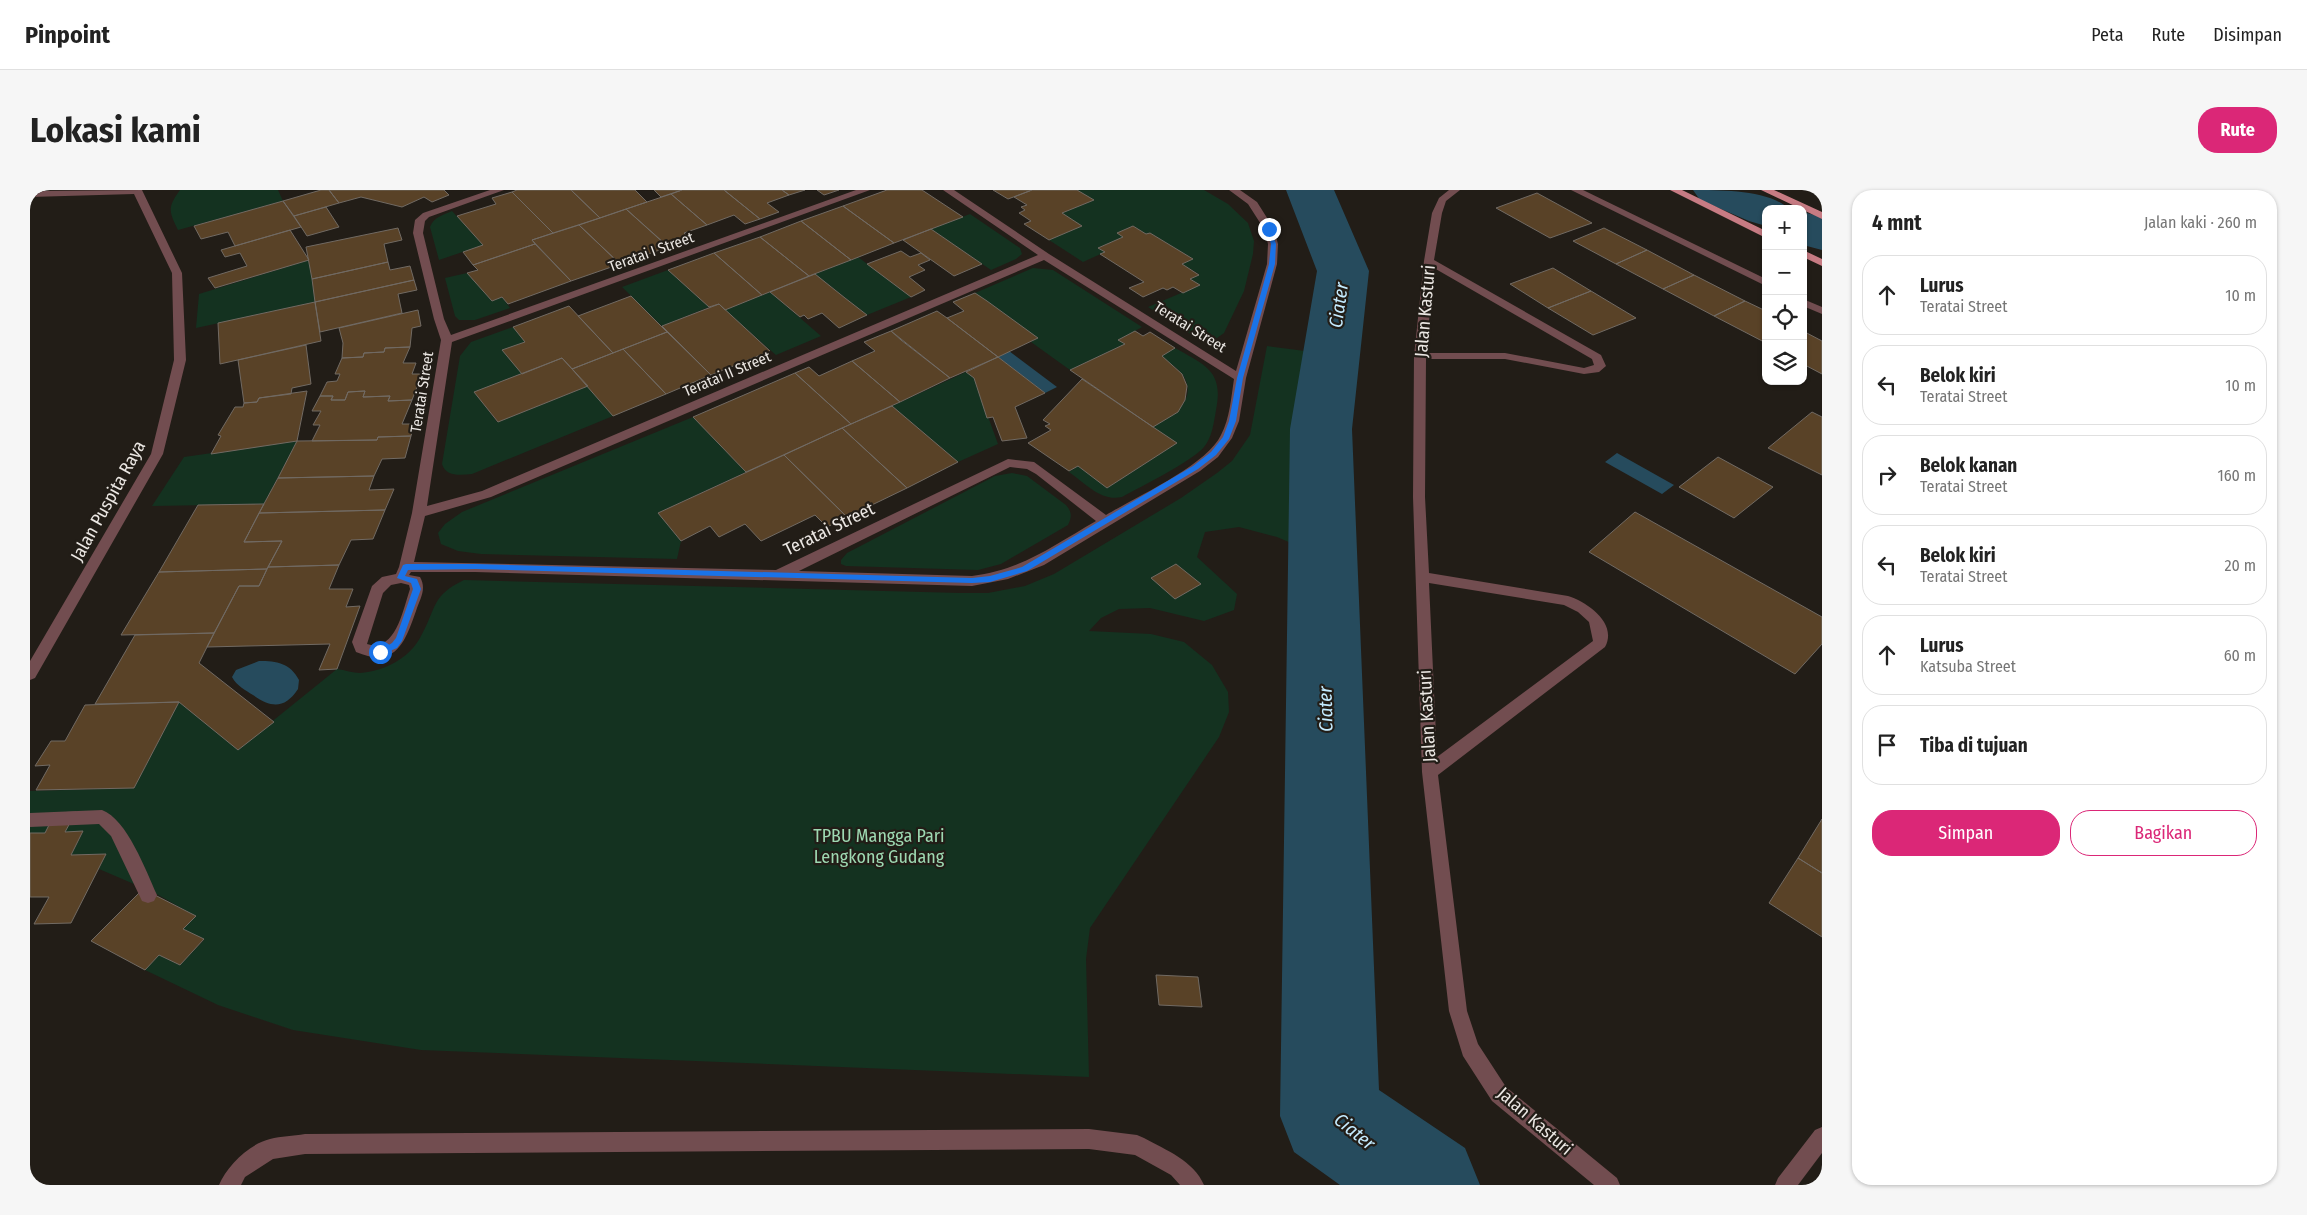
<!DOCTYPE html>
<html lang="id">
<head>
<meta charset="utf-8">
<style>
	body { margin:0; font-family:"Fira Sans Condensed",sans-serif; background:#f6f6f6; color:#222 }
	.controls { position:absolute; right:15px; top:15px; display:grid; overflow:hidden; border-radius:10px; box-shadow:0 1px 4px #0004 }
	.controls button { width:45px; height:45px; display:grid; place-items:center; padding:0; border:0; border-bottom:1px solid #e0e0e0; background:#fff; color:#222; font:25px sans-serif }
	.stop { position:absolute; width:15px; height:15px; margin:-11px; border:4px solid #1a73e8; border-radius:50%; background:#fff }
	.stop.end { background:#1a73e8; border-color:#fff; box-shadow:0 1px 5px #0008 }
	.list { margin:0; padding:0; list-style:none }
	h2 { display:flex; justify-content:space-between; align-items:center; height:65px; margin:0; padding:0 20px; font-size:21px }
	h2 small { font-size:16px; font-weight:400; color:#767676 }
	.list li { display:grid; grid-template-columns:32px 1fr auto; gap:15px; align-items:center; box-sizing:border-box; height:80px; margin:0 10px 10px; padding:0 10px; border:1px solid #e0e0e0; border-radius:20px }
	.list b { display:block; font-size:19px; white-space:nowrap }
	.list p { margin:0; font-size:16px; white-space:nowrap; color:#767676 }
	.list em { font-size:16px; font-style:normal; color:#767676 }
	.actions { display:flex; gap:10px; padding:15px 20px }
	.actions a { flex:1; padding:11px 0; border:1px solid #db2777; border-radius:20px; text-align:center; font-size:18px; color:#db2777 }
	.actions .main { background:#db2777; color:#fff }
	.icon { flex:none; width:28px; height:28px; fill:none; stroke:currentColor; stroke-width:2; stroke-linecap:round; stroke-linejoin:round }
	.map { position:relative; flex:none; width:1792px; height:995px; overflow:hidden; border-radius:20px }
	header { display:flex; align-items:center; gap:30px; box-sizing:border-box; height:70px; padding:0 25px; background:#fff; border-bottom:1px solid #e0e0e0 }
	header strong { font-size:24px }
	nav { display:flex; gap:28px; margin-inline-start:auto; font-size:18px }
	.intro { display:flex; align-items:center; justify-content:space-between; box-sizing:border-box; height:120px; padding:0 30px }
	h1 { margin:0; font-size:35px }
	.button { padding:12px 22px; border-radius:20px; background:#db2777; color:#fff; font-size:18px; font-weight:700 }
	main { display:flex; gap:30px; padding:0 30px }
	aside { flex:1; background:#fff; border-radius:20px; box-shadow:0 1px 4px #0004 }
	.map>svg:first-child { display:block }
	.green { fill:#143220 }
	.water { fill:#264b5d }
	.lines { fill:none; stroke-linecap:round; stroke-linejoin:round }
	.river { fill:#264b5d; fill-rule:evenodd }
	.building { fill:#594227; stroke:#716a63 }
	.minor { fill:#724d50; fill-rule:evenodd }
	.major { fill:#c77b83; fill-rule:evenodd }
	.route { fill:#1a73e8 }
	.labels { text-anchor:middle; stroke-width:4.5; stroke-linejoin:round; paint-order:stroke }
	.far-street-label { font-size:15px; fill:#ebe7e3; stroke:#221d17 }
	.street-label { font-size:18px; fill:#ebe7e3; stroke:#221d17 }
	.park-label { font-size:18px; fill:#9ed9b2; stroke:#221d17 }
	.water-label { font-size:19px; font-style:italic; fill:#c4ebff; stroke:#221d17 }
</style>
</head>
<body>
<header>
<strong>Pinpoint</strong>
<nav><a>Peta</a><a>Rute</a><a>Disimpan</a></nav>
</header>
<div class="intro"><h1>Lokasi kami</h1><a class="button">Rute</a></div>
<main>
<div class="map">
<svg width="1792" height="995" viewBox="0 0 1792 995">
	<rect width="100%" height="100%" fill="#221d17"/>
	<!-- green -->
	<path class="green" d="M150,0H248L253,11L148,40C139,21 137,18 150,0Z
		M1047,0H1174L1198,14L1218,33L1224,51L1223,64L1214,101L1194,143L1187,148L1165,147L1118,117L1170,95L1160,89L1169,84L1152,74L1163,69L1120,43L1116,44L1103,36L1087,43L1093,47L1068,58L1075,62L1053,72L1019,50L1052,36L1032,23L1064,10Z
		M422,21L453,55L409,70L400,37C404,27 413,25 422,21Z
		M940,24L990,58L992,64L986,69L961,80L901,39Z
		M828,67L881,107L837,125L785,84Z
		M279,70L285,112L166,138L169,104Z
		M1003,78L1023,80L1112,137L1089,150L1095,154L1040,180L1001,152L1007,148L945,103Z
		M638,80L679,117L632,136L592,97Z
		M437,83L462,111L472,107L480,118L445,130H429L425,126L415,88Z
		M740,102L791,146L746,165L695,120Z
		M483,137L495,152L473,160L492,184L445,203L467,232L558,196L583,226L442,284C430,285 416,287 412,274L430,166L441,152Z
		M1237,156L1275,161L1268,356L1247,347L1209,337L1175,342L1167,367L1207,404L1204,420L1174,431L1120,418L1089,419L1071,428L1059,441L1121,444L1154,452L1182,475L1198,502L1199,522L1189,547L1060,738L1056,769L1059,887L391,860L263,840L188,815L115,780L129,765L150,775L174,750L153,739L165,726L125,703L69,679L76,664L41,665L53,642H35L45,623H26L15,643H0V601L104,598L149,512L208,559L307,479C315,480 323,483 330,483C355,481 380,468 391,446C407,417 401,406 434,390L930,403H958L995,396L1024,384L1151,308L1187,283L1202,271L1220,245Z
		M1145,158C1175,175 1194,181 1186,220C1184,232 1182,248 1174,257C1161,272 1112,296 1092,307C1071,312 1055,293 1039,282L1048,276L1077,298L1147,253L1123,237C1141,226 1169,211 1153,185C1148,178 1138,172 1132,166Z
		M936,182L944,188L968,254L928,272L862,216Z
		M663,227L716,282L628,323L651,351L647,369L451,364L428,361L411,354L408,343L415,334L432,322Z
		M267,251L234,314L122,316L154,267Z
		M982,283L997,286L1036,315C1042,322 1042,327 1038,335L971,374L948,380L816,376L811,374V370L817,363L965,286Z"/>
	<!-- water -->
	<path class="water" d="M979,161L1027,197L1015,203L968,167Z
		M1587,263L1644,295L1632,304L1575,272Z
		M229,471C247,471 260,473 269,490L268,499C255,519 241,518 223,505C215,500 207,496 202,487L206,480Z"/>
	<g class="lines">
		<!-- river -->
		<path class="river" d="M1256,0H1304L1339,81L1322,239L1349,900L1435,958L1450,995H1310L1264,962L1250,926L1260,239L1287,81Z
			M1663,0C1692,0 1740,0 1759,19H1736V36L1719,31L1670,10Z
			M1773,22L1792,27V60L1773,55Z"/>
	</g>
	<!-- building -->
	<path class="building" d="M291,0H299L309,13L264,26L253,11Z
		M299,0H414L419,5L402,12L394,7L372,17L331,7L309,13Z
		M487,0H541L570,28L523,43L482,2Z
		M541,0H605L617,12L570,28Z
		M624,0H652L631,7Z
		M652,0H694L730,29L715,34L704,25L677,35L641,4Z
		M694,0H752L759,5L737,13L749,22L730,29Z
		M752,0H775L759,5Z
		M787,0H809L794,5Z
		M857,0H892L933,27L864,53L813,16Z
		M963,0H1002L978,9Z
		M1002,0H1047L1064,10L1032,23L1052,36L1019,50L994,34L1001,31L989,23L995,20L991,17L997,15L984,7Z
		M482,2L523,43L502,50L505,54L443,75L433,62L453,55L427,26L466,14L462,8Z
		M1507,3L1562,33L1520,48L1466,18Z
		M641,4L677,35L654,43L664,52L642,60L596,19Z
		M253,11L271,37L205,56L198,42L171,49L164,36Z
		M813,16L864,53L821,70L771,31Z
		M296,17L309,37L277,46L264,26Z
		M596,19L638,57L590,74L549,35Z
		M771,31L821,70L779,86L730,47Z
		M549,35L590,74L541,91L502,50Z
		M1103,36L1116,44L1120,43L1163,69L1152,74L1169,85L1160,89L1170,95L1153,103L1143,97L1137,100L1133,98L1113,107L1099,98L1114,92L1070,64L1075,62L1068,58L1093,47L1087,43Z
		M368,38L372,50L354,54L358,72L282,89L276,57Z
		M1574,38L1617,60L1586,74L1543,51Z
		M901,39L952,74L924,86L873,50Z
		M260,40L279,70L185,98L178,88L217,76L210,63L195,67L191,60Z
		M730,47L779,86L732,105L684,63Z
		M505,54L541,91L478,114L472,107L462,111L437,83L448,80L443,75Z
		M1617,60L1664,85L1633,99L1586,74Z
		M871,61L880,67L891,63L900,70L888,75L895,80L879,87L895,100L881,107L837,74Z
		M684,63L732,105L695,120L689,114L679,117L638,80Z
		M358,72L360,80L380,76L384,90L285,112L282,89Z
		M1523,78L1561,101L1518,118L1480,94Z
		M785,84L815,108L837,125L809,138L792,123L778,129L774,125L770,127L740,102Z
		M1664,85L1715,111L1684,126L1633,99Z
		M384,90L387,100L368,104L372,123L290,142L285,112Z
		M1561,101L1606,128L1563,145L1518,118Z
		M945,103L957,111L1008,148L968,167L917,128L934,121L923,112Z
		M601,106L637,142L583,163L548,126Z
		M1715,111L1736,121V153L1684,126Z
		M285,112L291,151L190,174L188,133Z
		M689,114L740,161L681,185L632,136Z
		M539,116L583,163L542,179L532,168L492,184L472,160L495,152L483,137Z
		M388,120L391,136L382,138L380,157L355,158L354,162L334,163L333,167L312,168L313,153L309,138Z
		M907,121L917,128L968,167L920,188L861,141Z
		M861,141L871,150L920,188L870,212L822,171L845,161L834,152Z
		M1105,141L1113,146L1120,142L1145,158L1132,166L1152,184L1157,196L1155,210L1148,222L1123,237L1040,180L1095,154L1088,150Z
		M1773,141L1792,151V184L1773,174Z
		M637,142L681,185L636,204L593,159Z
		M276,155L281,194L262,198L261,204L229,208L227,212L214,213L208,170Z
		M380,157L373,173H386L382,184H392L382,210L358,211L360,206L333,207L335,201L318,202L315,210H301L303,206H290L297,192L307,191L310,184H305L312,168L333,167L334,163L354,162L355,158Z
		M593,159L636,204L583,226L542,179Z
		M968,167L1015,203L985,217L997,248L972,251L963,227L957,228L944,188L936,182Z
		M532,168L558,196L468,232L444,202Z
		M822,171L870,212L821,234L765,183L779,177L789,186Z
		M765,183L821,234L716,282L663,227Z
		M1052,189L1123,237L1147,253L1077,298L1048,276L1039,281L998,253L1021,240L1015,236L1020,234L1013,230Z
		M277,201L267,251L181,264L191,246L188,245L205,217H213L214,213L227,212L229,208Z
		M335,201L333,207L360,206L358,211L382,210L372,234H384L381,246L348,247L347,250L282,251L290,235H283L291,221H282L290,206H303L301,210H315L318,202Z
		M862,216L928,272L877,298L812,238Z
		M1782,222L1792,227V285L1738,258Z
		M812,238L877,298L817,327L754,265Z
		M381,246L375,268L352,269L344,286L248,288L267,251L347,250L348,247Z
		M754,265L817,327L797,337L785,325L731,351L715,334L689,347L680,336L651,351L628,323Z
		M1688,267L1743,297L1704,328L1649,297Z
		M344,286L339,300L364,299L355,320L229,323L248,288Z
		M234,314L214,352L252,351L237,379L129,382L168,315Z
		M355,320L343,349L321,350L309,375L238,377L252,351L214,352L229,323Z
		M1605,322L1792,427V454L1765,484L1559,362Z
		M1146,374L1171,394L1145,409L1121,388Z
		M309,375L299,399H323L316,417L330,416L307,479L289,480L300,454L177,457L209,396H229L238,377Z
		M237,379L229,396H209L184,443L91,445L129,382Z
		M184,443L169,473L244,532L208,560L149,512L65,514L105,445Z
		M149,512L104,598L6,600L20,575L5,576L21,551H35L55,515Z
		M46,622L35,642L53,641L41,665L76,664L41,733L4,734L19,707H0V643H15L25,623Z
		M1792,629V683L1768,668Z
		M1768,668L1792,683V747L1739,713Z
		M113,699L166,726L153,739L174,749L150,775L129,765L115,780L61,751Z
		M1126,785L1168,787L1172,817L1129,815Z"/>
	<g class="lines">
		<!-- minor -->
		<path class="minor" d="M112,0L152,83L156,170L133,264L5,488L0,490V471L121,264L144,170L142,83L104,4L0,7V1Z
			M460,0H474L399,27L395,31L393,43L414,129L421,145L826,0H840L422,152L397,316L452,301L1008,65L913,0H924L1019,64L1206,181L1237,74L1238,54L1234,39L1218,14L1199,0H1210L1227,12L1244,39L1248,54L1247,74L1216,188L1209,231L1202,248L1188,267L1170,281L1014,375L978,389L942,396L445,382H381L379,385L390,387C397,399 390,409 386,421C375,452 366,479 326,462L322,452L342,396L352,387L366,384L369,377L382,323L411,150L404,129L383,43L385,30L393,23ZM1014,70L1204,189C1201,208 1200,228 1191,245C1177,275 1106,307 1076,325L1004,272L978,269L746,380L384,372L395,326L461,307ZM980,277L997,279L1006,284L1066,331C1024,355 992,380 942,386L769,381ZM371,393L379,395L380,399C373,419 366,463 337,454L353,403L361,395Z
			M1419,0H1430L1416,11L1412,23L1404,70L1571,165L1576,176L1569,182L1554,184L1475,169H1396L1395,307L1399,383L1538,406C1557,412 1588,433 1575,457L1408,585L1437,821L1448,854L1476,897L1587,988L1590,995H1564L1462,911L1433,866L1419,821L1392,582L1383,307L1384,166L1394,71L1402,23L1409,8ZM1404,78L1562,169L1564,175L1554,178L1475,163H1396ZM1399,393L1534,415L1548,422L1559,432L1563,451L1407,567Z
			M1541,0H1553L1736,89V96Z
			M1773,109L1792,117V124L1773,116Z
			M72,620C97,629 116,681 127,705L124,711L118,713L112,711L81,646L69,634L0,637V623Z
			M1792,937V963L1768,995H1745L1748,988L1785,940Z
			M1059,939L1107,945L1114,948C1136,960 1164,971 1174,995H1150L1141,985L1105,965L1059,959L275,964L243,969L215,987L211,995H189C197,976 219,954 240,949C251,946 263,946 275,944Z"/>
		<!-- major -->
		<path class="major" d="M1640,0H1652L1736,41V48Z
			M1731,0H1744L1792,22V29Z
			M1773,60L1792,69V76L1773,67Z"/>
	</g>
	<!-- route -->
	<path class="route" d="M1239,38L1241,39L1246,54L1245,74L1213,188L1206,231L1199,249L1186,265L1168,279L997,381L960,392L942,393L446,379L378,380L375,386L387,389L391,399L372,451L367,458L350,465L347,462L362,453L366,448L383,399L381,393L367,388L373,375L376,374H446L942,388L960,386L992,377L1163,276L1181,262L1193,247L1199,231L1207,188L1239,74L1241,54L1236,39Z"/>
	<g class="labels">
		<!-- far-street labels -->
		<g class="far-street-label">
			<text transform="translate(621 62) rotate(-20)" y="5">Teratai I Street</text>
			<text transform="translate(1160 137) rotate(32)" y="5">Teratai Street</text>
			<text transform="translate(697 184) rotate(-23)" y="5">Teratai II Street</text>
			<text transform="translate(392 202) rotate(-81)" y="5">Teratai Street</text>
		</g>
		<!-- street labels -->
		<g class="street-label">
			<text transform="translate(1395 121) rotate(-85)" y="6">Jalan Kasturi</text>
			<text transform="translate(78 311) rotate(-61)" y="6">Jalan Puspita Raya</text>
			<text transform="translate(799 339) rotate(-26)" y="6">Teratai Street</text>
			<text transform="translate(1397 526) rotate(-93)" y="6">Jalan Kasturi</text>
			<text transform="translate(1505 931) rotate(41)" y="6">Jalan Kasturi</text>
		</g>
		<!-- park labels -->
		<g class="park-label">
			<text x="849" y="652">TPBU Mangga Pari<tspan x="849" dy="21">Lengkong Gudang</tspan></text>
		</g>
		<!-- water labels -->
		<g class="water-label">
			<text transform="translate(1308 115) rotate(-82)" y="7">Ciater</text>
			<text transform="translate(1295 519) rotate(-91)" y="7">Ciater</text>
			<text transform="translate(1325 941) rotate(39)" y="7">Ciater</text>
		</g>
	</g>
</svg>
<div class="controls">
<button>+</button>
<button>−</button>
<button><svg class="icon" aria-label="locate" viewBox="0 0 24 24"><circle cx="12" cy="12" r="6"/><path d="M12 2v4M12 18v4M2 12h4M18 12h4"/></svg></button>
<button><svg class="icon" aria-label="layers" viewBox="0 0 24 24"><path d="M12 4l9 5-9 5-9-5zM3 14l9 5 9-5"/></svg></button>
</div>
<div class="stop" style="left:350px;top:462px"></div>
<div class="stop end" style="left:1239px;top:39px"></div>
</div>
<aside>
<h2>4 mnt<small>Jalan kaki · 260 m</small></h2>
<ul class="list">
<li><svg class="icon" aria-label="ahead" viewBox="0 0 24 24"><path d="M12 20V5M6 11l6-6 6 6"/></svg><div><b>Lurus</b><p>Teratai Street</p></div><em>10 m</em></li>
<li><svg class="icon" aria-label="left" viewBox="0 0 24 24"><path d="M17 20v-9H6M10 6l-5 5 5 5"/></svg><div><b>Belok kiri</b><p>Teratai Street</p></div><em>10 m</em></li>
<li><svg class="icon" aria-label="right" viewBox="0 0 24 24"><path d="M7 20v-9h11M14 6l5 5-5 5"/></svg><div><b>Belok kanan</b><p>Teratai Street</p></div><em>160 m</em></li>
<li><svg class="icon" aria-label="left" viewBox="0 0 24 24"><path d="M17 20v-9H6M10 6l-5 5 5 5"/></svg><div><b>Belok kiri</b><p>Teratai Street</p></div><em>20 m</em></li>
<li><svg class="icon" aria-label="ahead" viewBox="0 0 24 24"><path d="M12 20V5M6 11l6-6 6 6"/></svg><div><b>Lurus</b><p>Katsuba Street</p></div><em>60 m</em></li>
<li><svg class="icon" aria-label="arrive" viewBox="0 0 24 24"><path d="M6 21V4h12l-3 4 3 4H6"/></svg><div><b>Tiba di tujuan</b></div></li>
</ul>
<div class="actions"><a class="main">Simpan</a><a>Bagikan</a></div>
</aside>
</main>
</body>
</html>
